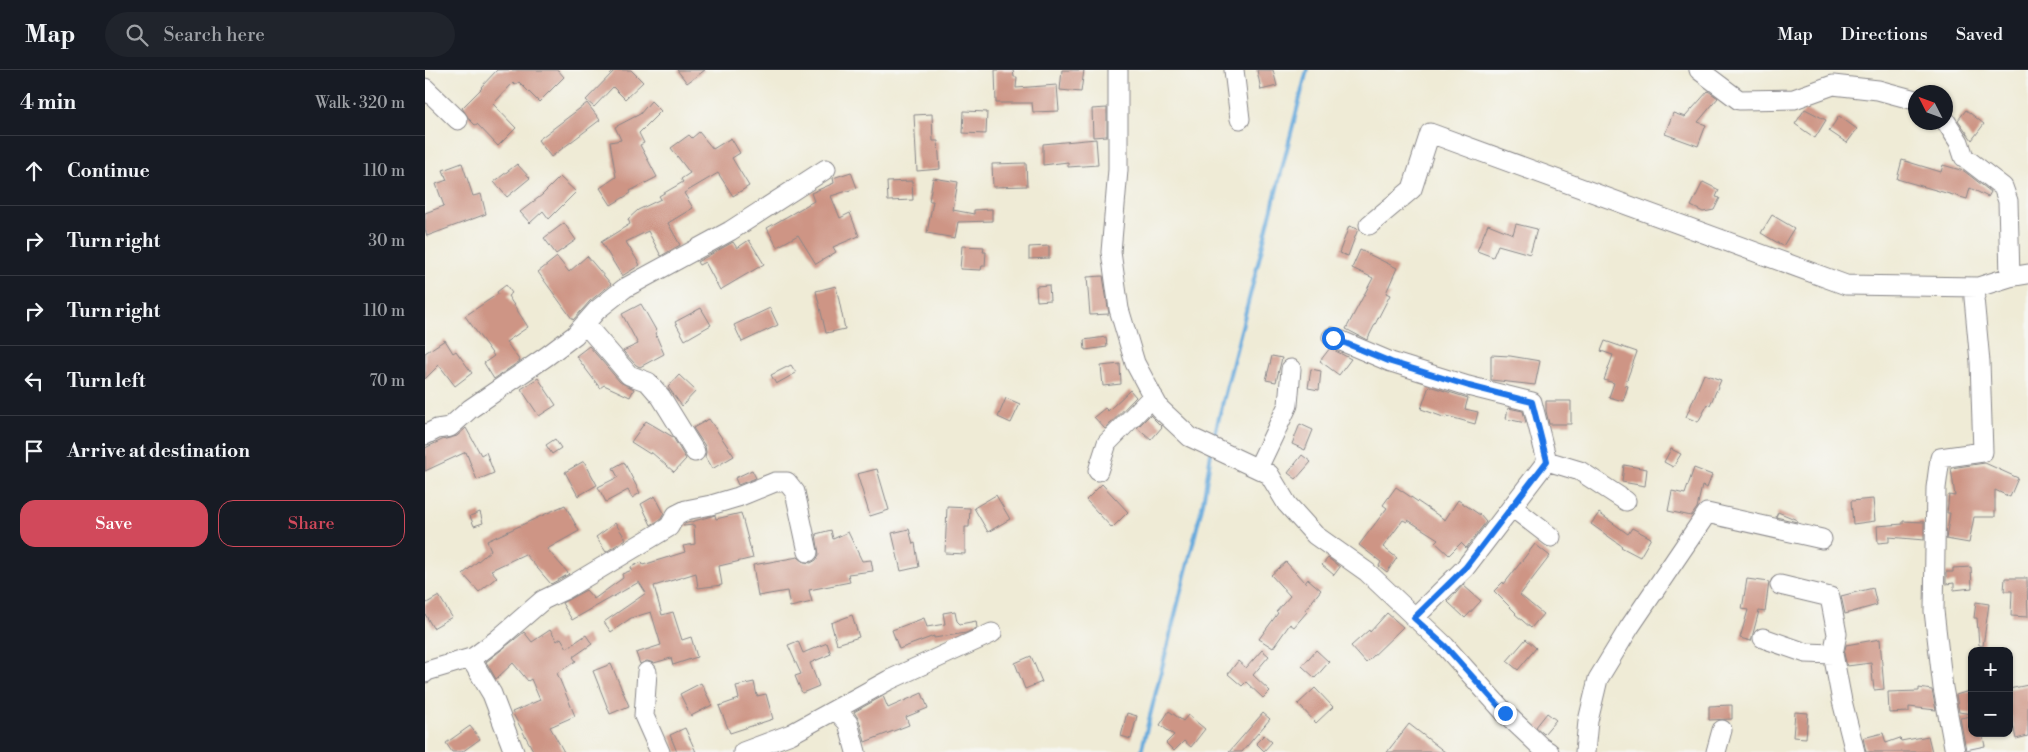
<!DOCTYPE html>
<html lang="en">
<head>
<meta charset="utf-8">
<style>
	body { margin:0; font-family:"Libre Bodoni",serif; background:#20242c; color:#f1f3f6 }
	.controls { position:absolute; right:15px; bottom:15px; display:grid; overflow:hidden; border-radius:10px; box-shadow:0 1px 4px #0004 }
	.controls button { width:45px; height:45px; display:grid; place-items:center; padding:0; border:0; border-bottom:1px solid #363941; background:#171b24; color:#f1f3f6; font:25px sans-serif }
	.compass { position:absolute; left:1483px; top:15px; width:45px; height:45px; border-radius:50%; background:#171b24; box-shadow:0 1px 4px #0004; rotate:312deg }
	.stop { position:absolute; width:15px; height:15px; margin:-11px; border:4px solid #1a73e8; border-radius:50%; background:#fff }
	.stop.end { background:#1a73e8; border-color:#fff; box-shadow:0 1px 5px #0008 }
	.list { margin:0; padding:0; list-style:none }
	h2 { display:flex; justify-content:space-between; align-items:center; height:65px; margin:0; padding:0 20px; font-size:21px }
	h2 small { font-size:16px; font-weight:400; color:#9ea1a6 }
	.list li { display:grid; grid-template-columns:32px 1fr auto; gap:15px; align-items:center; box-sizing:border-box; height:70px; padding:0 20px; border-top:1px solid #363941 }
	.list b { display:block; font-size:19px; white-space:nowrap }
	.list em { font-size:16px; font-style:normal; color:#9ea1a6 }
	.actions { display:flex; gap:10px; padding:15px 20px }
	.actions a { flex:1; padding:11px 0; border:1px solid #d1495b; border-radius:15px; text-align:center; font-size:18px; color:#d1495b }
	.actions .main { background:#d1495b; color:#fff }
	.icon { flex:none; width:28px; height:28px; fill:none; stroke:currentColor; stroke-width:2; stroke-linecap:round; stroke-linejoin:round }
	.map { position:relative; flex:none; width:1603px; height:682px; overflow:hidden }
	header { display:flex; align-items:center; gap:30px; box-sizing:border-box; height:70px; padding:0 25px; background:#171b24; border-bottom:1px solid #363941 }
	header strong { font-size:24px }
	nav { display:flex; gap:28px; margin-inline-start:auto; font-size:18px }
	.search { width:350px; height:45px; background:#20242c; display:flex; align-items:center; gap:12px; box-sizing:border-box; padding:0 18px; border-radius:28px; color:#9ea1a6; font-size:19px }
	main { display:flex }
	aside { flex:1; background:#171b24 }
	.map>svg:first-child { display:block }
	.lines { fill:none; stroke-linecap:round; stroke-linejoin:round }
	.stream { stroke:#67aadc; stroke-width:4 }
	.building { fill:#ce9585 }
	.minor-casing { stroke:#888688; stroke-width:21 }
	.minor { stroke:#fff; stroke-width:19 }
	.route { stroke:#1a73e8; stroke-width:6 }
</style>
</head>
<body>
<header>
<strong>Map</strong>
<div class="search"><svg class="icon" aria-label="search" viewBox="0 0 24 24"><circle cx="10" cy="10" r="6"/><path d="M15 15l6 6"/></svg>Search here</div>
<nav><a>Map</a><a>Directions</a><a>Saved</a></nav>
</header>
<main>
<aside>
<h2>4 min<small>Walk · 320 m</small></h2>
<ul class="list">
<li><svg class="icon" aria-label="ahead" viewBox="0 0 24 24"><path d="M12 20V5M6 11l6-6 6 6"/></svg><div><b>Continue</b></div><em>110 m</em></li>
<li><svg class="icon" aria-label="right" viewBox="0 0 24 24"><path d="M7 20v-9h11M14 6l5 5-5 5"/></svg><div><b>Turn right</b></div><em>30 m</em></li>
<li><svg class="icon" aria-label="right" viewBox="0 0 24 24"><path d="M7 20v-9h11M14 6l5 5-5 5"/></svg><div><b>Turn right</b></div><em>110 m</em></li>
<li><svg class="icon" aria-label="left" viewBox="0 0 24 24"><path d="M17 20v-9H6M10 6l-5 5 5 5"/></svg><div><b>Turn left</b></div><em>70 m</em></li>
<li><svg class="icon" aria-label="arrive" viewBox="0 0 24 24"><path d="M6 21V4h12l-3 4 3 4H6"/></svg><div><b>Arrive at destination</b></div></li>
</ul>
<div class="actions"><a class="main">Save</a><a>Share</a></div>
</aside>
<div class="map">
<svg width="1603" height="682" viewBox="0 0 1603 682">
	<rect width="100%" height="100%" fill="#f6f6f2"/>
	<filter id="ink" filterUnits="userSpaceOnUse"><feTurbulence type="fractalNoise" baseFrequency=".02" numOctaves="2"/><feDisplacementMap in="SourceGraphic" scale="10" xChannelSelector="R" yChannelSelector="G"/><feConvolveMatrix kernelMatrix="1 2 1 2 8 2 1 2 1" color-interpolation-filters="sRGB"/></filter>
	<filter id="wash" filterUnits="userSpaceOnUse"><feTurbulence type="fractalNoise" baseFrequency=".0096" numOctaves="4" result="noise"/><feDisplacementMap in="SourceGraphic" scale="20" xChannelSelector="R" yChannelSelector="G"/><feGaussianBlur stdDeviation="1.12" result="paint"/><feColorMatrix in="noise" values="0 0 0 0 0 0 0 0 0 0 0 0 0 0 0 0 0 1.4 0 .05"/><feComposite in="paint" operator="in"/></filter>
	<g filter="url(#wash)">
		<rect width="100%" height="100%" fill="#efebd6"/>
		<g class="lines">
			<!-- stream -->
			<path class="stream" d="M788,371L882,0
				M716,682L778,433L786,383"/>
		</g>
		<g id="blocks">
			<!-- building -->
			<path class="building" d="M72,0H133L139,7L114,32L94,12L90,15L88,13L68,34L91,58L73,76L52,54L50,55L44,49L37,38L57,18L56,17Z
				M190,0H206L218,12L200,29L188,17L169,37L161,30Z
				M252,0H280L262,13Z
				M570,0H588L589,7H592L591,18L632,15L634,41L608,42L607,33H571Z
				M637,0H659L656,22L635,20Z
				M832,0H848L852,16L836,20Z
				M1283,21L1293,28L1273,52L1281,55L1273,76L1240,64L1248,43L1260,47Z
				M226,31L236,41L214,63L219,73L215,75L232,107L205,121L206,123L186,135L175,118L191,107L185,72L196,70L190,57L215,44Z
				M162,33L175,50L126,87L113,70Z
				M682,38V66L668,67L667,39Z
				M1380,39L1401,50L1390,68L1370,54Z
				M1541,40L1559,54L1547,70L1533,50Z
				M539,41L562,42L561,64L538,63Z
				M507,44L508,71H513L515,99L492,101L489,45Z
				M1414,46L1432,59L1422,73L1404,61Z
				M274,62L288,79L306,68L315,83L307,88L324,116L308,126L293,103L259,123L268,138L243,153L255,175L236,186L223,161L201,172L215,195L197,206L176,172L205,154L203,149L213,140L236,129L234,126L258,112L256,109L265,103L246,78L264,65L267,68Z
				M671,69L673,95L643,97V92L618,95V74Z
				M1477,90L1516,102L1518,95L1539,101L1566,122L1563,127L1545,118L1542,129L1472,109Z
				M37,93L48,126L56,124L61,144L2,166L0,159V143L19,136L11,114L22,110L18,100Z
				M601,93L602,116L568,117L567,94Z
				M92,94L105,108L82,127L69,112Z
				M426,102L432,118L406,126L415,148L425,143L434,166L408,177L411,182L391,194L373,165L352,177L342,158L389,131L386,123L409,113L408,108Z
				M135,107L151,122L124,149L118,141L105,153L95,142L117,125Z
				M508,108L533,112L528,140L549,144V140L567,139V151L533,152L530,168L502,163L508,131H504Z
				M487,111L488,130L463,131L462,112Z
				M1278,112L1294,120L1291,127L1295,128L1289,140L1278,142L1266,136Z
				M1347,145L1369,158L1358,176L1336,163Z
				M139,153L151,170L131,184L119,168Z
				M1063,154L1088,164L1091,154L1112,159L1105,184L1073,175L1068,187L1052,181Z
				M924,156L933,159L923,186L914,183Z
				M324,170L339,194L295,220L280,192L274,195L272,192L308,172L312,178Z
				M537,176L559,177L558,182H561L560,196H557L556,200L535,199Z
				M624,176V188L604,189V177Z
				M935,180L972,198L961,223L965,225L942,270L921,259L948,208L927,198Z
				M162,186L186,214L165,231L148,250L113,202L132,187L144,202Z
				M678,206L684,244L665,245L662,207Z
				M81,215L87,223L83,226L103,257L81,272L95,291L69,309L59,293L69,286L40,246L73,224L72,222Z
				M624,215L625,230L612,231L611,216Z
				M411,216L420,259L401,263L391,221Z
				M216,234L232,262L230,263L239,284L215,297L211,295L198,281L213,274L197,244Z
				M276,238L286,255L260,270L250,252Z
				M345,238L353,255L317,272L309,255Z
				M681,267L682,277L660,280L659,270Z
				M20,270L28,283L31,281L47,303L30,316L14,295L0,309V283Z
				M1180,271L1212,282L1200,315L1203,316L1198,331L1184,327L1189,313L1179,310L1188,285L1176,281Z
				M164,276L195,312L209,319L205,327L179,315L175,318L151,286Z
				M905,278L926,289L914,305L895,291Z
				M1066,285L1085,286L1115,291L1110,315L1066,310Z
				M847,286L857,288L851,312L841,310Z
				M695,294L696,314L678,316L676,296Z
				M366,295L371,303L351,314L346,305Z
				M886,299L896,301L894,320L883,318Z
				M1279,304L1296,310L1285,335L1283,334L1273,352L1261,347Z
				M254,305L271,321L257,336L243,317Z
				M113,308L131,335L114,346L96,319Z
				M1004,316L1043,328L1040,339L1053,342L1050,354L1022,346L1021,348L996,339Z
				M705,320L711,327L680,359L669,347L680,338L683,341Z
				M581,328L595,334L586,353L573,347Z
				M1121,331H1146V354H1124L1121,341Z
				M1083,338L1098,341L1101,353L1081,349Z
				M725,345L737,357L726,370L712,358Z
				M284,349L309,386L287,399L280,387L281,382L280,376L268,358Z
				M221,351L248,367L261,389L249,402L226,382L225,384L206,372Z
				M875,354L888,360L880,380L867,374Z
				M41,358L56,385L61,382L69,403L52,410L41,382L0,401V378L17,370L32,366Z
				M130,369L136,378L127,384L121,375Z
				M1246,379L1256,384L1248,397L1239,392Z
				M877,385L886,392L871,409L863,403Z
				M159,391L172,415L153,426L140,402Z
				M199,392L215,423L207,428L203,420L181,432L173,417L193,407L188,398Z
				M1560,393L1593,408L1585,427L1570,420V447H1549L1544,473L1521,469L1525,443H1522L1524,425L1530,426L1526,398Z
				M1199,395L1222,399L1220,416L1197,412Z
				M1269,398L1287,405L1282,418L1277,416L1272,438L1266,446L1243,441L1247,421L1260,424Z
				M452,399L464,440L445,446L432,404Z
				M327,400L331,408L313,415L310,408Z
				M677,414L703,442L687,458L661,430Z
				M971,417L1020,450L1033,430L1055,445L1061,452L1041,478L1036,473L1024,485L1010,472L1013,469L983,450L982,452L978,450L958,477L972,488L962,502L954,496L956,492L934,475L962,438L958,435Z
				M571,425L585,449L563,462L549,438Z
				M230,426L239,443L236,449L226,455L216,434Z
				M1448,429L1450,451L1428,454L1426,431Z
				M140,435L154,461L122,479L144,504L126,514L100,484L66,500L72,507L54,522L38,504L66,480L62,471Z
				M522,437L545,438L544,457H540V484L520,483Z
				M55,442L58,453L49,456L45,446Z
				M1353,442L1372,450V452L1351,447Z
				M316,443L328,488L294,496L297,515L273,518L271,503L229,516L237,545L248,542L257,570L266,567L272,587L248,595L246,588L229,593L222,591L215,594L211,583L236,575L226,542L206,548L186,562L179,552L221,523L214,512L147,550L137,533L161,520L169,529L198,508L197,504L207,500L206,497L217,492L218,495L260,482L258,476L270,474L269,455L258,456L259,454L290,445L291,449Z
				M1174,443L1203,464L1207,458L1226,468L1215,487L1196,477L1197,476L1166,454Z
				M1478,451L1499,452V470L1464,467V472L1453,473L1452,456L1478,454Z
				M190,453L201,469L181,482L171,467Z
				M484,459L488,474L490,473L494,497L476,501L467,463Z
				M406,460L408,469L423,462L437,491L446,490L448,501L423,504L425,512L384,520L387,532L365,537L362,521L333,526L328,495L373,487L379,492L386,493L391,490L394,485L391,464Z
				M1110,474L1125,486L1095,525L1118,544L1106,558L1090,544L1091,543L1069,521L1078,512L1079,514Z
				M903,488L915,497L909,505L897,495Z
				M861,492L880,513L883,509L896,520L880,540L882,542L869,557L865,554L848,578L834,569L853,543L851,542L865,526L846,505Z
				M1546,497L1547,518L1529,520V513L1521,514V502H1528V498Z
				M1580,508H1602L1603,547L1586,546L1587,521H1579Z
				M1322,509L1344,512L1340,542L1334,541L1326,571L1315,568L1323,540L1317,539Z
				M1038,515L1056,531L1040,548L1023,532Z
				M1448,518L1452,535L1420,544L1416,526Z
				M14,526L27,547L8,558L0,544V534Z
				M1551,532L1564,534L1558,576L1554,575L1552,548H1549Z
				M530,541L532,551L535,554L551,551L552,558L541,563L509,568V566L474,579L467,560L499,548L502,557L520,554L518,543Z
				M962,543L978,557L941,593L926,576L944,560L945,562Z
				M427,545L434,567L412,574L406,553Z
				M125,560L132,571L136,568L142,578L161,565L167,574L148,587L151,591L132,603L150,646L125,657L139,682H109L87,642L115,630L106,609L103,611L88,593L71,609L61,592L99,562L107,572Z
				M1101,569L1111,578L1093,600L1082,591Z
				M1455,569L1459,619L1449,620L1446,593L1422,596L1419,584L1421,575Z
				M373,571L378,583L402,573L406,584L385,593L394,616L377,623L370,606L376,604L363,575Z
				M837,580L844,586L828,605L845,621L838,628L821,612L817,616L803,604L813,591L821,598Z
				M891,580L904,592L890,608L877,596Z
				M606,586L617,612L600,619L590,593Z
				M186,594L204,636L185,644L168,601Z
				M329,612L332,626L341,624L348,649L305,663L294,636L314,629L311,616Z
				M276,613L287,635L266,646L255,624Z
				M1603,615V666L1591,669L1584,636V619Z
				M890,618L908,637L891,653L873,634Z
				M1494,618L1507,620L1511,640L1484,637V642L1464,643L1463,622L1494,621Z
				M1547,620V644L1534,642L1531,625Z
				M497,623L503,638L481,647L484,655L440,672L434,650L429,642L458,626L463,638Z
				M1307,635V649L1284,650V636Z
				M744,641L758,651L763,645L780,659L766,677L759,671L749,681L741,673L749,665L735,655Z
				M1370,642L1383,643L1381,668L1368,667Z
				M702,643L712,646L706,669L696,666Z
				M838,643L845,649L817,682H804Z
				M1122,643L1131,650L1119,664L1111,657Z
				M1547,646V663H1557L1560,676L1541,680L1535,648Z
				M984,654L1020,682H962Z
				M45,656L55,669L37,682H27L21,673Z
				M260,658L271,682H252L245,665Z
				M1458,663L1461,673L1475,668L1476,671L1503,666L1507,682H1441L1438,668Z
				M839,665L847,672L839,681L831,673Z"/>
		</g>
	</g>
	<g filter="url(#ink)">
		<use href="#blocks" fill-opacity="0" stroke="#888688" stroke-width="1"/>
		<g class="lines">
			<!-- minor casing -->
			<g class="minor-casing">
				<path id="minor" d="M693,0V100L686,182L694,239L710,293L734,338L765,367L844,404L862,434L890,465L942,502L1020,576L1080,643L1116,677L1124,682
					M809,0L815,49
					M1274,0L1314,30L1369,29L1408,15L1453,20L1490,30
					M0,18L33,50
					M1520,50L1534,72L1539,87L1578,117L1583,131L1585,207
					M944,155L987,119L1005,63L1421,215L1553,217L1585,207L1603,204
					M160,254L204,305L223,312L236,327L270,382
					M907,267L966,292L1043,316L1107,332L1122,391L1040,498L989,548
					M0,365L12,359L25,357L45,339L122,286L150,265L172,240L200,218L305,161L401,99
					M1122,391L1155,401L1201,431
					M833,398L863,335L866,299
					M673,401L682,373L728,326
					M1087,437L1126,467
					M1355,515L1405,527L1412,564L1408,584L1417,631L1430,682
					M1338,568L1381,583L1408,584
					M46,589L67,624L89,682
					M222,602L219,646L235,682
					M0,603L2,601L49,587L73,569L118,530L139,520L244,457L251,445L261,440L286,435L313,427L350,412H362L370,422L383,482
					M411,640L423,653L431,682
					M318,682L366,664L464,610L567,563
					M1160,682L1163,651L1173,609L1204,558L1282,443L1397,469
					M1291,682L1297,660
					M1530,682L1518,618L1509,541L1511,418L1515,388L1558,382L1555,292L1549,228L1553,217"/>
			</g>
			<!-- minor -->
			<use href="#minor" class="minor"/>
		</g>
	</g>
	<g class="lines" filter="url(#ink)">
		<!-- route -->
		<path class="route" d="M908,268L966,292L1044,316L1107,332L1122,391L1040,498L989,548L1020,576L1080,643"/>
	</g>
</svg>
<div class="controls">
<button>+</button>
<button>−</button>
</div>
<svg class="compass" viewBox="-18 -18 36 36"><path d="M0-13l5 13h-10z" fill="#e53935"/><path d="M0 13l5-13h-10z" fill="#9ea1a6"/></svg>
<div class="stop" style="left:908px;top:268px"></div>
<div class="stop end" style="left:1080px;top:643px"></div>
</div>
</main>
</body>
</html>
